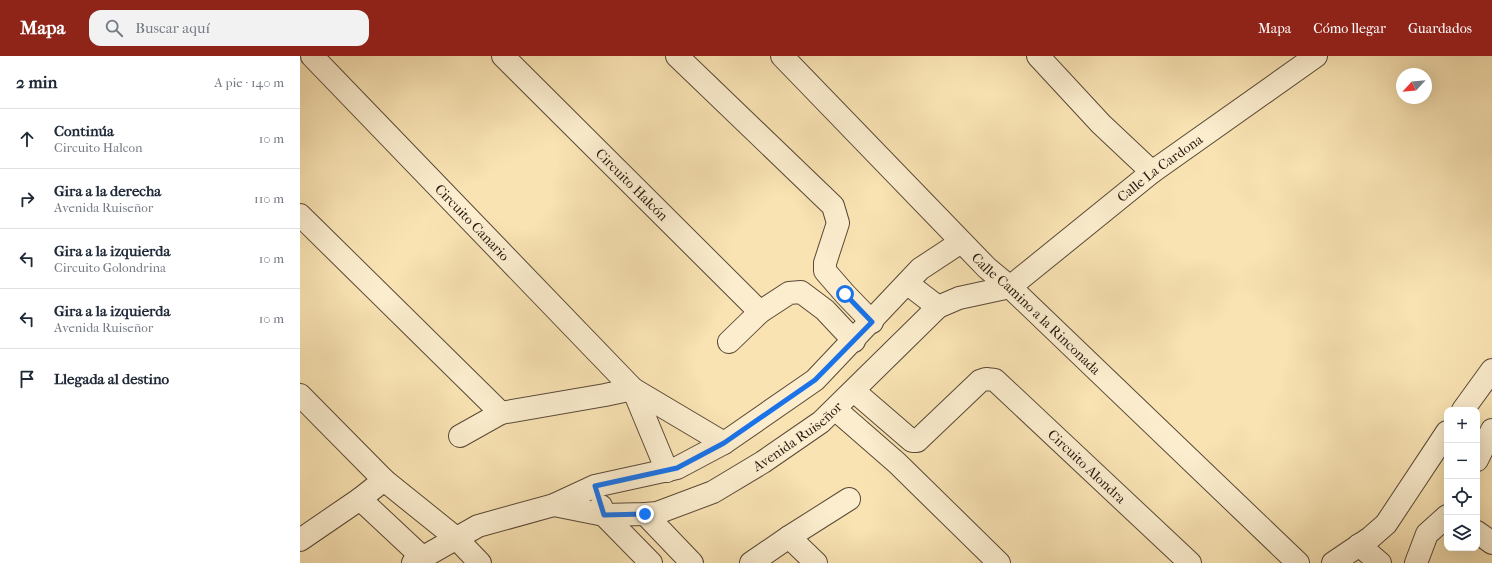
<!DOCTYPE html>
<html lang="es">
<head>
<meta charset="utf-8">
<style>
	body { margin:0; font-family:"IM FELL French Canon",serif; background:#f2f2f3; color:#1f2937 }
	.controls { position:absolute; right:12px; bottom:12px; display:grid; overflow:hidden; border-radius:8px; box-shadow:0 4px 16px #0002 }
	.controls button { width:36px; height:36px; display:grid; place-items:center; padding:0; border:0; border-bottom:1px solid #e0e1e3; background:#fff; color:#1f2937; font:20px sans-serif }
	.compass { position:absolute; left:1096px; top:12px; width:36px; height:36px; border-radius:50%; background:#fff; box-shadow:0 4px 16px #0002; rotate:244deg }
	.stop { position:absolute; width:12px; height:12px; margin:-9px; border:3px solid #1a73e8; border-radius:50%; background:#fff }
	.stop.end { background:#1a73e8; border-color:#fff; box-shadow:0 1px 4px #0008 }
	.list { margin:0; padding:0; list-style:none }
	h2 { display:flex; justify-content:space-between; align-items:center; height:52px; margin:0; padding:0 16px; font-size:17px }
	h2 small { font-size:13px; font-weight:400; color:#747a83 }
	.list li { display:grid; grid-template-columns:26px 1fr auto; gap:12px; align-items:center; box-sizing:border-box; height:60px; padding:0 16px; border-top:1px solid #e0e1e3 }
	.list b { display:block; font-size:15px; white-space:nowrap }
	.list p { margin:0; font-size:13px; white-space:nowrap; color:#747a83 }
	.list em { font-size:13px; font-style:normal; color:#747a83 }
	.icon { flex:none; width:22px; height:22px; fill:none; stroke:currentColor; stroke-width:2; stroke-linecap:round; stroke-linejoin:round }
	.map { position:relative; flex:none; width:1192px; height:507px; overflow:hidden }
	header { display:flex; align-items:center; gap:24px; box-sizing:border-box; height:56px; padding:0 20px; background:#8f2418; color:#fff }
	header strong { font-size:19px }
	nav { display:flex; gap:22px; margin-inline-start:auto; font-size:14px }
	.search { width:280px; height:36px; background:#f2f2f3; display:flex; align-items:center; gap:10px; box-sizing:border-box; padding:0 14px; border-radius:12px; color:#747a83; font-size:15px }
	main { display:flex }
	aside { flex:1; background:#fff }
	.map>svg:first-child { display:block }
	.lines { fill:none; stroke-linecap:round; stroke-linejoin:round }
	.minor-casing { stroke:#594937; stroke-width:24 }
	.minor { stroke:#fbedce; stroke-width:22 }
	.route { stroke:#1a73e8; stroke-width:5 }
	.labels { text-anchor:middle; stroke-width:3.5; stroke-linejoin:round; paint-order:stroke }
	.street-label { font-size:14px; fill:#24160e; stroke:#fbedce }
</style>
</head>
<body>
<header>
<strong>Mapa</strong>
<div class="search"><svg class="icon" aria-label="search" viewBox="0 0 24 24"><circle cx="10" cy="10" r="6"/><path d="M15 15l6 6"/></svg>Buscar aquí</div>
<nav><a>Mapa</a><a>Cómo llegar</a><a>Guardados</a></nav>
</header>
<main>
<aside>
<h2>2 min<small>A pie · 140 m</small></h2>
<ul class="list">
<li><svg class="icon" aria-label="ahead" viewBox="0 0 24 24"><path d="M12 20V5M6 11l6-6 6 6"/></svg><div><b>Continúa</b><p>Circuito Halcon</p></div><em>10 m</em></li>
<li><svg class="icon" aria-label="right" viewBox="0 0 24 24"><path d="M7 20v-9h11M14 6l5 5-5 5"/></svg><div><b>Gira a la derecha</b><p>Avenida Ruiseñor</p></div><em>110 m</em></li>
<li><svg class="icon" aria-label="left" viewBox="0 0 24 24"><path d="M17 20v-9H6M10 6l-5 5 5 5"/></svg><div><b>Gira a la izquierda</b><p>Circuito Golondrina</p></div><em>10 m</em></li>
<li><svg class="icon" aria-label="left" viewBox="0 0 24 24"><path d="M17 20v-9H6M10 6l-5 5 5 5"/></svg><div><b>Gira a la izquierda</b><p>Avenida Ruiseñor</p></div><em>10 m</em></li>
<li><svg class="icon" aria-label="arrive" viewBox="0 0 24 24"><path d="M6 21V4h12l-3 4 3 4H6"/></svg><div><b>Llegada al destino</b></div></li>
</ul>
</aside>
<div class="map">
<svg width="1192" height="507" viewBox="0 0 1192 507">
	<rect width="100%" height="100%" fill="#f9e3b3"/>
	<filter id="stains"><feTurbulence type="fractalNoise" baseFrequency=".005" numOctaves="4"/><feColorMatrix values="0 0 0 0 .2 0 0 0 0 .09 0 0 0 0 .02 0 0 0 .5 -.17"/></filter>
	<radialGradient id="worn" r=".72"><stop offset=".6" stop-color="#630" stop-opacity="0"/><stop offset="1" stop-color="#630" stop-opacity=".3"/></radialGradient>
	<g class="lines">
		<!-- minor casing -->
		<g class="minor-casing">
			<g id="minor">
				<path id="s1" d="M12,0L333,333L424,387"/>
				<path id="s2" d="M203,0L460,256"/>
				<path d="M377,0L533,150L538,167L525,207V215L545,238L572,266"/>
				<path id="s3" d="M482,0L687,212L710,231L998,507"/>
				<path d="M738,0L801,68L852,116"/>
				<path d="M0,159L201,357"/>
				<path d="M608,228L638,251"/>
				<path d="M429,286L460,256L489,237L501,236L525,254L554,285"/>
				<path d="M333,333L367,415"/>
				<path id="s4" d="M554,335L612,385H617L680,325L686,323L695,324L890,507"/>
				<path d="M0,339L84,424L156,482L180,507"/>
				<path d="M535,353L597,407L699,507"/>
				<path d="M1163,354L1192,314"/>
				<path d="M160,380L201,357L305,339L333,333"/>
				<path d="M1177,404L1192,374"/>
				<path d="M60,443L122,501"/>
				<path id="s5" d="M254,449L304,459L345,458L357,457L413,436L463,406L521,366L638,251L659,242L710,231L852,116L1016,0"/>
				<path d="M301,450L304,459L351,507"/>
				<path d="M345,458L392,507"/>
				<path d="M1177,476L1192,487"/>
				<path d="M489,481L516,507"/>
				<path d="M0,484L60,443L84,424"/>
				<path d="M1059,489L1080,507"/>
				<path d="M113,507L178,470L254,449L295,430L377,412L424,387L515,324L620,213L661,186"/>
				<path d="M451,507L489,481L549,443"/>
				<path d="M1033,507L1070,482L1086,468L1147,376"/>
				<path d="M1116,507L1127,478L1147,460"/>
			</g>
		</g>
		<!-- minor -->
		<use href="#minor" class="minor"/>
	</g>
	<g class="lines">
		<!-- route -->
		<path class="route" d="M345,458L304,459L295,430L377,412L424,387L515,324L572,266L545,238"/>
	</g>
	<g class="labels">
		<!-- street labels -->
		<g class="street-label">
			<text dy="5" stroke="none"><textPath href="#s5" startOffset="723">Calle La Cardona</textPath></text>
			<text dy="5" stroke="none"><textPath href="#s2" startOffset="182">Circuito Halcón</textPath></text>
			<text dy="5" stroke="none"><textPath href="#s1" startOffset="231">Circuito Canario</textPath></text>
			<text dy="5" stroke="none"><textPath href="#s3" startOffset="362">Calle Camino a la Rinconada</textPath></text>
			<text dy="5" stroke="none"><textPath href="#s5" startOffset="265">Avenida Ruiseñor</textPath></text>
			<text dy="5" stroke="none"><textPath href="#s4" startOffset="310">Circuito Alondra</textPath></text>
		</g>
	</g>
	<rect width="100%" height="100%" filter="url(#stains)"/>
	<rect width="100%" height="100%" fill="url(#worn)"/>
</svg>
<div class="controls">
<button>+</button>
<button>−</button>
<button><svg class="icon" aria-label="locate" viewBox="0 0 24 24"><circle cx="12" cy="12" r="6"/><path d="M12 2v4M12 18v4M2 12h4M18 12h4"/></svg></button>
<button><svg class="icon" aria-label="layers" viewBox="0 0 24 24"><path d="M12 4l9 5-9 5-9-5zM3 14l9 5 9-5"/></svg></button>
</div>
<svg class="compass" viewBox="-18 -18 36 36"><path d="M0-13l5 13h-10z" fill="#e53935"/><path d="M0 13l5-13h-10z" fill="#747a83"/></svg>
<div class="stop" style="left:545px;top:238px"></div>
<div class="stop end" style="left:345px;top:458px"></div>
</div>
</main>
</body>
</html>
